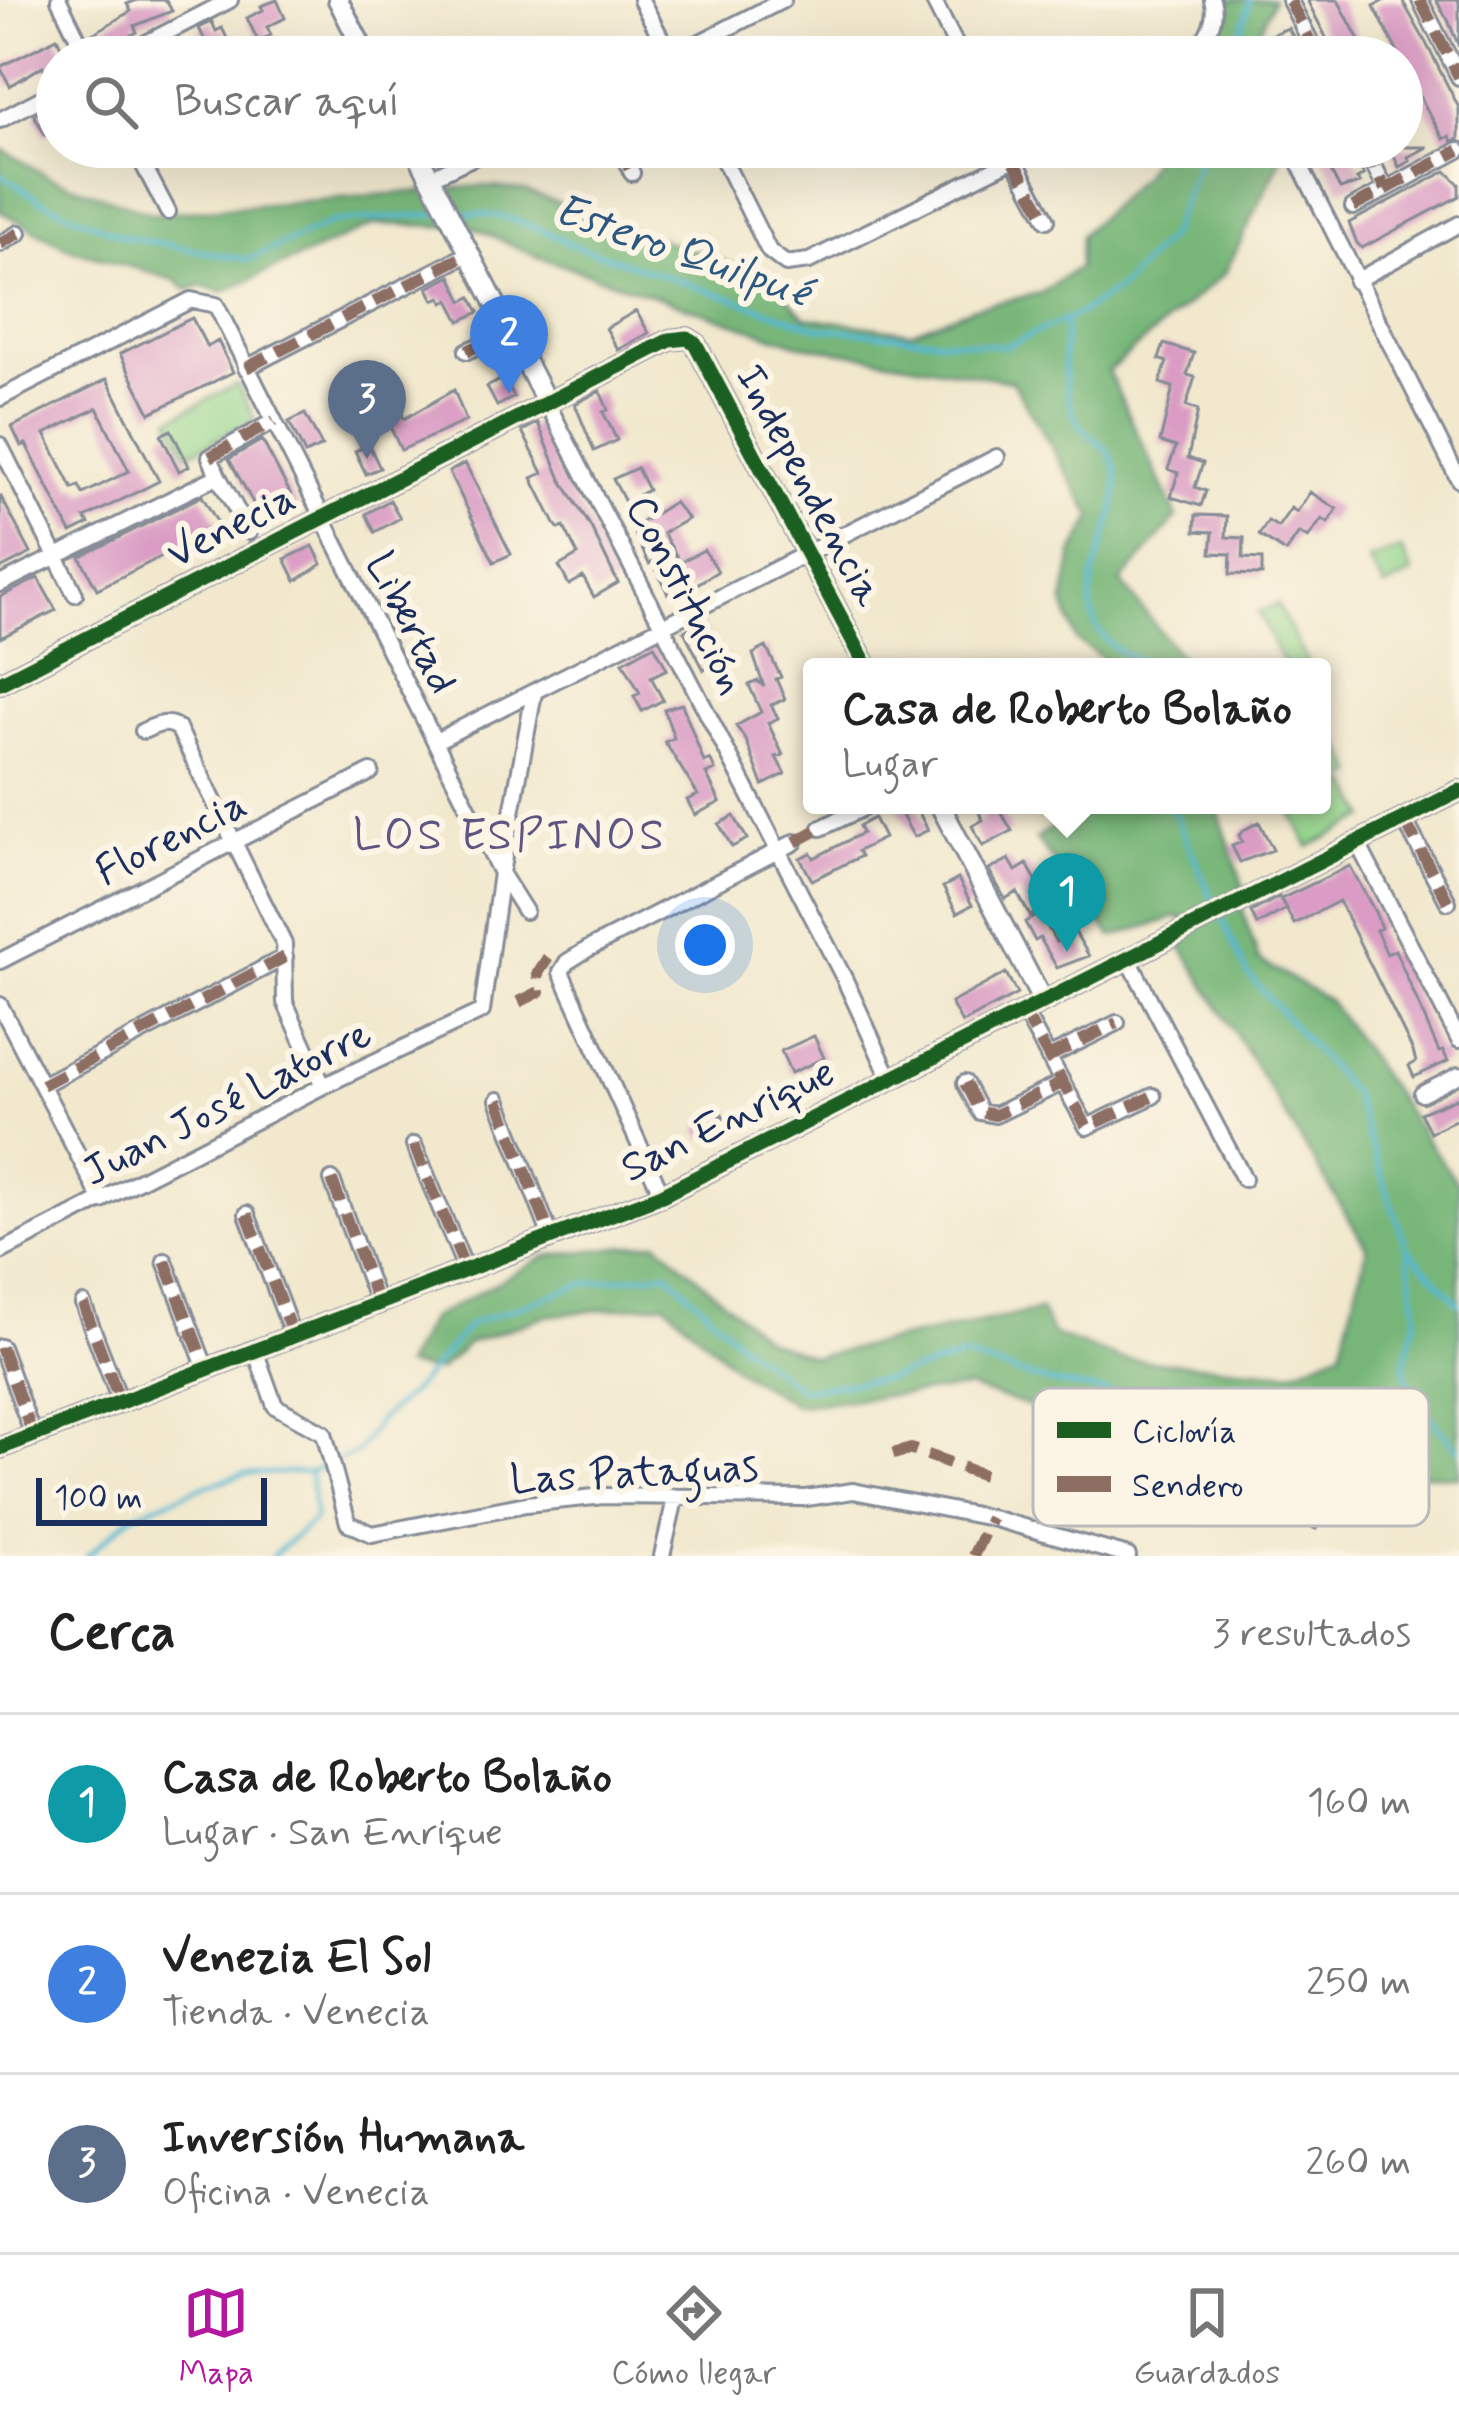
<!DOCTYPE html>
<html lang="es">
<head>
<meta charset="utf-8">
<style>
	body { margin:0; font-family:Mynerve,sans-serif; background:#f6f6f6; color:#222 }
	.scale { position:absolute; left:36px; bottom:30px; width:231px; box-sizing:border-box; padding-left:12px; border:6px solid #1b2f5e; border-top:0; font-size:33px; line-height:42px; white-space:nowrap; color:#1b2f5e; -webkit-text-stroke:9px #fcf5e5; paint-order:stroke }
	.you { position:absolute; left:705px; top:945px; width:42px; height:42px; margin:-30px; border:9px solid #fff; border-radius:50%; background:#1a73e8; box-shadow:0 0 0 18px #1a73e833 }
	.badge { display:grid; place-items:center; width:78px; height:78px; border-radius:50%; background:#b5179e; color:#fff; font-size:39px; font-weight:700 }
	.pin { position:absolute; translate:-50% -99px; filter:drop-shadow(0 3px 6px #0008) }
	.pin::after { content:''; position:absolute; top:63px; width:42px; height:36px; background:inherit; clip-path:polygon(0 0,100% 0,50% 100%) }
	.popup { position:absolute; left:803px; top:658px; width:528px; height:156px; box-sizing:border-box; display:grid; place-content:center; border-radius:12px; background:#fff; filter:drop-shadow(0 3px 9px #0005); font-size:39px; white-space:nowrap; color:#767676 }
	.popup b { font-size:45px; color:#222 }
	.popup::after { content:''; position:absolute; left:50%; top:100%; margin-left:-24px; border:24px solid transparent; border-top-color:#fff }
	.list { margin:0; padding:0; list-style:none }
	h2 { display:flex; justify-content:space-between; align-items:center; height:156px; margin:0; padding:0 48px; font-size:51px }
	h2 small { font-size:39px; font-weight:400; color:#767676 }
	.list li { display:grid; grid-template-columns:78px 1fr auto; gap:36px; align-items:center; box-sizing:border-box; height:180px; padding:0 48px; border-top:3px solid #e0e0e0 }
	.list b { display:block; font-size:45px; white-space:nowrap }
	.list p { margin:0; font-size:39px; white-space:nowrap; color:#767676 }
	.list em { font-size:39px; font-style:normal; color:#767676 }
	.icon { flex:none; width:66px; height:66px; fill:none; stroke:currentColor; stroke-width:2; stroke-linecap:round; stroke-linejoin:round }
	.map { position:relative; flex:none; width:1459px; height:1556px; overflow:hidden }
	.search { position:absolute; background:#fff; box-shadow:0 12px 48px #0002; left:36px; right:36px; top:36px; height:132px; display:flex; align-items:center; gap:30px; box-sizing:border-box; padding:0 42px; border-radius:66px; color:#767676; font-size:45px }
	.sheet { height:696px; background:#fff }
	nav { display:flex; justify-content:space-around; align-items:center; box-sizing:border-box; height:168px; border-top:3px solid #e0e0e0; background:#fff; font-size:33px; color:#767676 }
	nav a { display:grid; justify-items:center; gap:6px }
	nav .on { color:#b5179e }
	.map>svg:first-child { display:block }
	.green { fill:#94d58c; stroke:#588275; stroke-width:3 }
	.forest { fill:#77b678; stroke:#49726b; stroke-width:3 }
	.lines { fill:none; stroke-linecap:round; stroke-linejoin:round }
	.stream { stroke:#55b8d4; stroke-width:4.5 }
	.building { fill:#da9cc4; fill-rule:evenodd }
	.minor-casing { stroke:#868c96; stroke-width:20 }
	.tertiary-casing { stroke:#868c96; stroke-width:24 }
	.minor { stroke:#fff; stroke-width:14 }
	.tertiary { stroke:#fff; stroke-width:18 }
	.quiet { stroke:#8d6e63; stroke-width:12; stroke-dasharray:24 12; stroke-linecap:butt }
	.cycleway-casing { stroke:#fcf5e5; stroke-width:22 }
	.cycleway { stroke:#1b5e20; stroke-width:15 }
	.labels { text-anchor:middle; stroke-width:12; stroke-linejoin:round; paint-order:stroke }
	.street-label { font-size:42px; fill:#1b2f5e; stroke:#fcf5e5 }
	.water-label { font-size:45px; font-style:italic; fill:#2c5881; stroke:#fcf5e5 }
	.neighbourhood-label { font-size:45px; letter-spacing:3px; fill:#5e5582; stroke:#fcf5e5 }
	.key { fill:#fcf5e5; stroke:#b8babc; stroke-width:3 }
	.key-label { font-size:33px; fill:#1b2f5e }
</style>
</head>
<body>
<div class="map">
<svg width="1459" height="1556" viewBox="0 0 1459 1556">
	<rect width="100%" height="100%" fill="#fcf5e5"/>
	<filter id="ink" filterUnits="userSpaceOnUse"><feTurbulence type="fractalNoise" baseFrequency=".00833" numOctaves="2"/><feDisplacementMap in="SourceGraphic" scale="24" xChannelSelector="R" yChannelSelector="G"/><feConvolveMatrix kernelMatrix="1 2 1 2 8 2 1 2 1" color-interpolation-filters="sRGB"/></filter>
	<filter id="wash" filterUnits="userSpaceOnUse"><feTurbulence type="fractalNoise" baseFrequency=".004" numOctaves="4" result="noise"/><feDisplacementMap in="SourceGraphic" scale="48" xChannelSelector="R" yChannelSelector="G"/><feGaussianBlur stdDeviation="2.7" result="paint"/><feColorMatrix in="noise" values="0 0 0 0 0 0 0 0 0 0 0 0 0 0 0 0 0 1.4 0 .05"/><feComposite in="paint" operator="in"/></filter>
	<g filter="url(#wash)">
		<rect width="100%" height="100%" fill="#f1e8cd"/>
		<!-- green -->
		<path class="green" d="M237,384L255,419L188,454L170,419Z
			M1401,549L1413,573L1385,588L1368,560Z
			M1277,604L1309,667H1285L1258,613Z
			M1322,710L1356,774L1322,792Z
			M1350,784L1367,817L1309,847L1292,814L1309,805H1322V798Z"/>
		<!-- forest -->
		<path class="forest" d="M1228,0H1273L1249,57H1204Z
			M1158,147H1281L1283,155L1225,273L1108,371L1177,517L1121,582L1188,667H1115L1076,640L1064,603L1073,554L1093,517L1012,381L797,344L533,255L473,227L376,224L222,292L202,285L187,290L175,280L68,248L0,211V148L49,177L153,214L482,186L523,190L772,279L805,317L910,332L975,307L1041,293L1079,267L1081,235L1143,175Z
			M1085,805H1216L1243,885V912L1259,960L1329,1001L1459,1186V1477L1364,1468L1167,1419L1068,1418L969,1388L795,1405L739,1371L665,1303L544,1316L469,1343L438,1371L404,1366L430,1319L546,1256L658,1242L767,1340L814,1357L1040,1310L1053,1335L1120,1359L1291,1372L1341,1350L1367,1248L1180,944L1186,937L1181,916L1112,937L1036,839Z"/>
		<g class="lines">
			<!-- stream -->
			<path class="stream" d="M1234,57L1250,0
				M0,174L40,200L125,237L248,260L333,222L442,214
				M454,214C497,211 532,223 570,244L820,328L1005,346L1077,315L1121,287L1169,236L1204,147
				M1065,322C1063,356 1061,392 1078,422C1086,435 1104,443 1111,456C1142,516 1048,598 1116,649C1128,657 1146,661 1159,667
				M1171,805L1217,909
				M1222,919L1247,973L1353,1094L1407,1248L1417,1314L1404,1366L1413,1397L1459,1450
				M1410,1251L1459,1304
				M340,1459L357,1453L378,1421L412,1392L470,1324L583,1284L667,1272L743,1346L801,1389L886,1379L964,1357L1046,1382L1147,1398L1254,1397L1344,1427L1413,1397
				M87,1556L131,1516L193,1490L243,1474L309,1472L326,1466
				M272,1556L315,1519L310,1474"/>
		</g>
		<g id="blocks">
			<!-- building -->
			<path class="building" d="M137,0H166L172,11L134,26L137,32L97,53L89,36L131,11L127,4Z
				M277,0L285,18L267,27L271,35L258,41L247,18L263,10L261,6Z
				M1307,0H1338L1368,57H1336Z
				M1385,0H1402L1426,43L1459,108V139L1452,141L1450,136L1444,139L1427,110L1374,6Z
				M1436,0H1459V47L1448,20Z
				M212,22L216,31L222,28L234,52L213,57L199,28Z
				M1288,28L1305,57H1280L1268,36Z
				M57,38L66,57H57V64L45,70L43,66L10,86L0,67Z
				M49,107L57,129L45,135L34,115Z
				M1318,147H1348L1364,175L1357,179L1360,183L1340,189Z
				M1390,147H1428L1408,157L1410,161L1399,167Z
				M1446,171L1459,184V196L1362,248L1357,243L1349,223Z
				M451,276L463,301L471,297L479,312L460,321L449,300L444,303L441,297L434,300L428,288Z
				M636,311L649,333L618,350L606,328Z
				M192,318L207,347L218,341L233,372L150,413L120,354Z
				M1164,344L1194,353L1187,375L1195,377L1186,406L1198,410L1188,458L1203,463L1195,487L1206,491L1201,506L1171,497L1178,473L1168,469L1176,447L1160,442L1173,387L1160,383L1167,362L1159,359Z
				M504,378L514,397L497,406L487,387Z
				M107,379L159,481L85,518L89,524L71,533L26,444L21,446L12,427ZM97,408L129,471L83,494L79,486L73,489L45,434Z
				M454,390L466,421L401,450L388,422L402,414L404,419Z
				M600,391L608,410L603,412L617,440L594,451L575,404Z
				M305,414L322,446L305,454L289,422Z
				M538,423L561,479L591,527L618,583L594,597L583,577L569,585L559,566L578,555L564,527L559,529L555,524L532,478L543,473L522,431Z
				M171,430L189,466L179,471L161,435Z
				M262,440L298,508L265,525L229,459Z
				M369,445L380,468L366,474L355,451Z
				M465,463L511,554L494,562L449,472Z
				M637,468L648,490L625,502L613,479Z
				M1310,492L1337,509L1328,523L1322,519L1308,538L1299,533L1286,552L1259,535L1268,521L1278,527L1291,508L1297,512Z
				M0,495L31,553L0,569Z
				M202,496L220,527L97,589L80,557Z
				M390,500L400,518L375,532L366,514Z
				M674,502L688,519L663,533L680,562L704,550L718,571L676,597L673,591L668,594L653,562L649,564L632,528Z
				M1196,515L1227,516L1226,537L1244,538L1243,558L1262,559V575L1230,574L1231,554L1211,553L1213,532L1195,531Z
				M313,546L322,564L296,581L285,559Z
				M38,578L56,610L0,638V597Z
				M700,622L720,663L704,670L684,631Z
				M654,645L667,669L651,677L663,700L642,711L634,696L640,693L623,662Z
				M766,647L781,677L776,679L785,699L771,705L778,718L768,723L783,755L776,757L785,774L763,785L746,740L736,726L761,712L749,685L758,681L764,687L753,654Z
				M682,704L704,762L710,759L715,770L706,774L720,802L695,815L687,800L698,795L665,742L674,738L664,709Z
				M896,805H915L928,830L914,837Z
				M975,805H997L1012,831L983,846L972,826L983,820Z
				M734,816L747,839L732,847L719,824Z
				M874,818L884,838L858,851L861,856L812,880L800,858L811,853L814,858L862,833L859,826Z
				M1259,822L1273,850L1240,862L1232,846L1242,842L1239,835L1244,830Z
				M1009,859L1016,871L1027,864L1042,891L1055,884L1062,898L1030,916L1017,892L1005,899L989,870Z
				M1350,866L1375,912L1381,928L1376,930L1387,954L1395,950L1439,1052L1443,1051L1448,1061L1414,1077L1409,1066L1416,1062L1413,1051L1339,901L1294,924L1281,899Z
				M958,879L972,905L957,913L943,887Z
				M1279,897L1286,909L1257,925L1251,912Z
				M1040,914L1056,942L1075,932L1089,956L1057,968L1040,938L1035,941L1025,922Z
				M1006,973L1017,994L962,1023L951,1003Z
				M814,1036L824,1058L791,1073L781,1051Z
				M1459,1097V1118L1430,1132L1420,1113Z
				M722,1114L728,1125L704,1138L698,1128Z
				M1288,1495L1323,1507L1316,1529L1281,1516Z"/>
		</g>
	</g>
	<g filter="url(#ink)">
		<use href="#blocks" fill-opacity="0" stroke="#868c96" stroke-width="3"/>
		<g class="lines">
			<!-- minor casing -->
			<g class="minor-casing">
				<path id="minor" d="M59,0L87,57
					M641,0L671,57L783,0
					M933,0L962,57
					M1420,0L1459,77
					M1290,1L1318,57
					M119,57L230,0
					M1190,57C1204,42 1219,21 1212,0
					M0,120L57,90
					M134,147L168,212
					M619,147L632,173
					M717,147L769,251L786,264L809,261L1038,147
					M1008,147L1047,220
					M1364,147L1386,189
					M1300,165L1459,480
					M430,178L495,147
					M1353,207L1459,150
					M0,244L19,233
					M1356,281L1459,224
					M467,351L510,332
					M246,368L468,254
					M0,398L191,300L216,305L501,873L525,911
					M546,401L844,978L890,1078
					M0,445L75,594
					M218,476L249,532
					M0,584L218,476L210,457L274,421
					M143,731C155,726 166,719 178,728L284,944L285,1002L323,1086
					M436,741L997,457
					M1404,819L1448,902
					M821,828L870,805
					M1357,842L1459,1040
					M1128,958L1244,1179
					M0,961L371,772
					M0,1005L102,1201
					M1023,1010L1087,1127L1153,1096
					M1048,1057L1117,1023
					M965,1083L980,1112L995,1115L1062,1083
					M42,1085L285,957
					M1422,1094L1459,1075
					M498,1100L551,1237
					M414,1145L466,1270
					M332,1180L378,1304
					M662,1195L561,972L567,962L588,949L795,842
					M247,1214L293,1336
					M0,1252L323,1086L482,1011L501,873L534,693
					M165,1261L206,1369
					M83,1304L120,1401
					M1,1347L33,1435
					M255,1350L275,1406L324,1433L348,1523L372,1534L526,1504L604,1496L806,1498L853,1491L991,1518L1128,1556
					M662,1556L675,1499"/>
			</g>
			<!-- tertiary casing -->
			<g class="tertiary-casing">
				<path id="tertiary" d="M338,0L367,57
					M414,147L546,401
					M0,683L670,340L687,338L695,343L867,667
					M940,805L1042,1000
					M0,1448L662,1195L1459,791"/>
			</g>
			<!-- minor -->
			<use href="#minor" class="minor"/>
			<!-- tertiary -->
			<use href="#tertiary" class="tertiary"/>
			<!-- quiet -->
			<path class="quiet" d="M1420,0L1459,77
				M1290,1L1318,57
				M619,147L632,173
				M1364,147L1386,189
				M1013,159L1047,220
				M1353,207L1459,150
				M0,244L19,233
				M467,351L510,332
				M246,368L468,254
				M210,457L274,421
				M1404,819L1448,902
				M795,842L821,828
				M519,1002L539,992L538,973L549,956H557
				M1023,1010L1087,1127L1153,1096
				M1048,1057L1117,1023
				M965,1083L980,1112L995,1115L1062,1083
				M42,1085L285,957
				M498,1100L551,1237
				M414,1145L466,1270
				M332,1180L378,1304
				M247,1214L293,1336
				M165,1261L206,1369
				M83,1304L120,1401
				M1,1347L33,1435
				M893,1454L911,1449L986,1476
				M973,1556L991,1518"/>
			<!-- cycleway casing -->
			<g class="cycleway-casing">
				<path id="cycleway" d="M0,683L670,340L687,338L695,343L867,667
					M0,1448L662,1195L1459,791"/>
			</g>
			<!-- cycleway -->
			<use href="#cycleway" class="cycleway"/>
		</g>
	</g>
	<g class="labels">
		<!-- street labels -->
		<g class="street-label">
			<text transform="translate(811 484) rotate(62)" y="15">Independencia</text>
			<text transform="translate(230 524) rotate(-27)" y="15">Venecia</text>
			<text transform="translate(688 594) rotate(63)" y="15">Constitución</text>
			<text transform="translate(413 622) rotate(63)" y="15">Libertad</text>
			<text transform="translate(170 836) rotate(-27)" y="15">Florencia</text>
			<text transform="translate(226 1101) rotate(-27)" y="15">Juan José Latorre</text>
			<text transform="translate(727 1118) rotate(-26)" y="15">San Enrique</text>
			<text transform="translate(634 1471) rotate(-3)" y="15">Las Pataguas</text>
		</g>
		<!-- water labels -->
		<g class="water-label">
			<text transform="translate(683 249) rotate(19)" y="16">Estero Quilpué</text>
		</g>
		<!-- neighbourhood labels -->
		<g class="neighbourhood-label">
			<text x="510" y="849">LOS ESPINOS</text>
		</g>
	</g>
	<!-- legend -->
	<rect x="1033" y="1388" width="396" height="138" rx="18" class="key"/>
	<rect x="1057" y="1422" width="54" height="16" fill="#1b5e20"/>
	<rect x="1057" y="1476" width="54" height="16" fill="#8d6e63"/>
	<g class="key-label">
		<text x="1132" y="1442">Ciclovía</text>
		<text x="1132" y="1496">Sendero</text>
	</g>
</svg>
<div class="scale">100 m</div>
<div class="you"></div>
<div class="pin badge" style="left:1067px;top:952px;background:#0f9aa8">1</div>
<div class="popup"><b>Casa de Roberto Bolaño</b>Lugar</div>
<div class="pin badge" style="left:509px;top:394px;background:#3f7fe0">2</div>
<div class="pin badge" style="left:367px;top:459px;background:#5c6f8a">3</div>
<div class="search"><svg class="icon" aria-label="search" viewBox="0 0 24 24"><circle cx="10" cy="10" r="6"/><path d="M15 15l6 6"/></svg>Buscar aquí</div>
</div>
<section class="sheet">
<h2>Cerca<small>3 resultados</small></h2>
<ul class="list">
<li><span class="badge" style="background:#0f9aa8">1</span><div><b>Casa de Roberto Bolaño</b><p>Lugar · San Enrique</p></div><em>160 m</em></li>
<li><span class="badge" style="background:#3f7fe0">2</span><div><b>Venezia El Sol</b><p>Tienda · Venecia</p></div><em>250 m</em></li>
<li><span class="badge" style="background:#5c6f8a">3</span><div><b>Inversión Humana</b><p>Oficina · Venecia</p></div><em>260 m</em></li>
</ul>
</section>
<nav>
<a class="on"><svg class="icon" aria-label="map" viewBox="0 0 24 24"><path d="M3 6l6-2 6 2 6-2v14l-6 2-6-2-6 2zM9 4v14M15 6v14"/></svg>Mapa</a>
<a><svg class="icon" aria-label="directions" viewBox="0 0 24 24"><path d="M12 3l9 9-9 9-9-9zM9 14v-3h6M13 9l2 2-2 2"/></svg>Cómo llegar</a>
<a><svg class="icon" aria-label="saved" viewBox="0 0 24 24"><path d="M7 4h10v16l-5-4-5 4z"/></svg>Guardados</a>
</nav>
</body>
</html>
